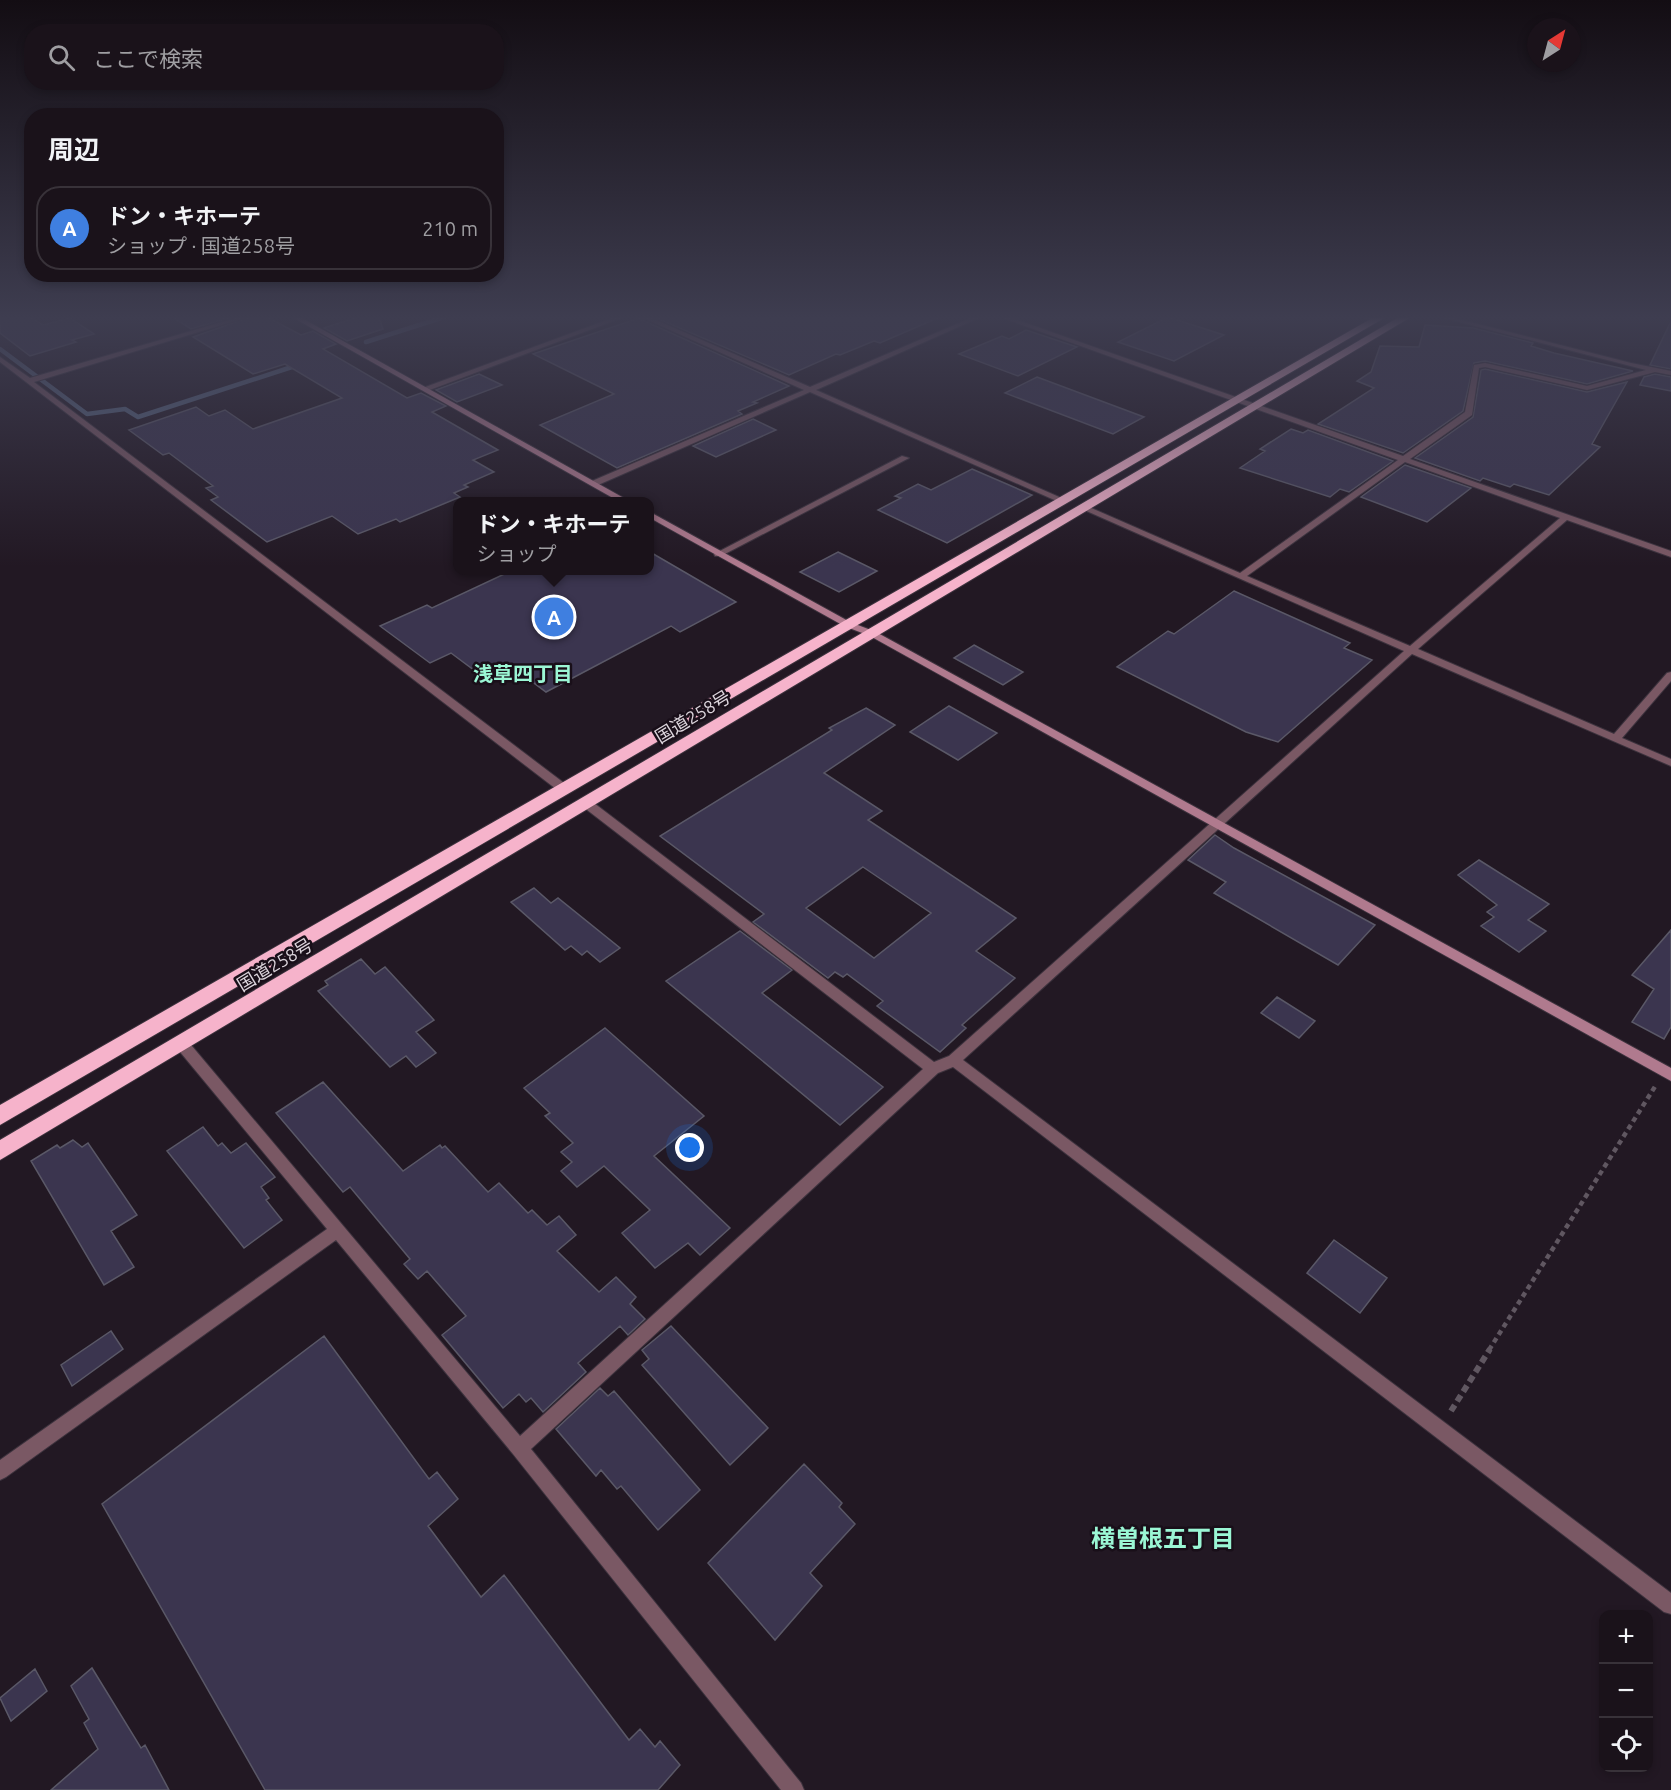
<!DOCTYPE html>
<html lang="ja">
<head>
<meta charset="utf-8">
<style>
	body { margin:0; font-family:Ubuntu,"Noto Sans JP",sans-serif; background:#272027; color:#f1f3f6 }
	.controls { position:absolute; right:18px; bottom:18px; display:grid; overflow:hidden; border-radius:12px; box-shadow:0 3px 9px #0003 }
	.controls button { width:54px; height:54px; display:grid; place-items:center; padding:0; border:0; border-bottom:2px solid #383239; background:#1a121a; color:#f1f3f6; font:30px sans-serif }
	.compass { position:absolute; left:1527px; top:18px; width:54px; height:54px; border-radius:50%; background:#1a121a; box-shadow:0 3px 9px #0003; rotate:36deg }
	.you { position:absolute; left:690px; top:1148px; width:21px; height:21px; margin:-15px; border:4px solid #fff; border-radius:50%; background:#1a73e8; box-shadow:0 0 0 9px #1a73e833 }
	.badge { display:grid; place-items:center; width:39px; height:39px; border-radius:50%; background:#35d4a7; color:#fff; font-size:20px; font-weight:700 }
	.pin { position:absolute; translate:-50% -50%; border:3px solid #fff; box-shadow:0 2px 6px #0006 }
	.popup { position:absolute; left:453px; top:497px; width:201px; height:78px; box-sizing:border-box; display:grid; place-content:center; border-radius:12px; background:#1a121a; filter:drop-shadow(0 2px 4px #0005); font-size:20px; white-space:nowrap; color:#9f9ea2 }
	.popup b { font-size:22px; color:#f1f3f6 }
	.popup::after { content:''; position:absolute; left:50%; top:100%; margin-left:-12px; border:12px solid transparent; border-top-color:#1a121a }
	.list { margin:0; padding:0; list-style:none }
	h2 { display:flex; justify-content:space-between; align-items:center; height:78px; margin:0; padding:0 24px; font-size:26px }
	h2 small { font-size:20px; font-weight:400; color:#9f9ea2 }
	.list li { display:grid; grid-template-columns:39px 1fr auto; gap:18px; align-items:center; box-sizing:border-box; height:84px; margin:0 12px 12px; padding:0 12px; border:2px solid #383239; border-radius:24px }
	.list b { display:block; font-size:22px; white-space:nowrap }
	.list p { margin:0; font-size:20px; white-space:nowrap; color:#9f9ea2 }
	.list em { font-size:20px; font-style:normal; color:#9f9ea2 }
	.icon { flex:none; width:33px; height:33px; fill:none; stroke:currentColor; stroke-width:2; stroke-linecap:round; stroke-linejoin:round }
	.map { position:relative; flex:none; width:1671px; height:1790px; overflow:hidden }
	.search { position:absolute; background:#1a121a; box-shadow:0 3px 9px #0003; left:24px; top:24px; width:480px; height:66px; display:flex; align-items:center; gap:15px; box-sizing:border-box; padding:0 21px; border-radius:24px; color:#9f9ea2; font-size:22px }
	.panel { position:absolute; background:#1a121a; box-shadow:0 3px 9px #0003; left:24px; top:108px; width:480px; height:174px; border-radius:24px }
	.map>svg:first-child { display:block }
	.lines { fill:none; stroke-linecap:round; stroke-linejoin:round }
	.stream { stroke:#586781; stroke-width:4.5 }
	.building { fill:#3b354f; stroke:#5a5867; stroke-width:1.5; fill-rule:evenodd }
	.street-casing { stroke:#3c323d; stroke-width:2 }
	.secondary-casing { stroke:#3c323d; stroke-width:2 }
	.highway-casing { stroke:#3c323d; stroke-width:2 }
	.path-far1 { stroke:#605761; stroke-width:4.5; stroke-dasharray:5 4; stroke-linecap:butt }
	.path { stroke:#605761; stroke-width:6; stroke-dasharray:7 4.5; stroke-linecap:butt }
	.street { fill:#7a5864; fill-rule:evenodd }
	.secondary { fill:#b07a8e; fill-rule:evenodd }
	.highway { fill:#f6b3cb; fill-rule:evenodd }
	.labels { text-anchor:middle; stroke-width:5; stroke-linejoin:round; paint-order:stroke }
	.street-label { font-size:18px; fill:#dcd5dc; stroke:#190f19 }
	.neighbourhood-label { font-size:20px; font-weight:bold; fill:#9bf7d5; stroke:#190f19 }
	.near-neighbourhood-label { font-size:24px; font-weight:bold; fill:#9bf7d5; stroke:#190f19 }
</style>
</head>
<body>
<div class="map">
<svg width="1671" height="1790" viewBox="0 0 1671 1790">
	<rect width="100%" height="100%" fill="#221823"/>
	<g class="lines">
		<!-- stream -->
		<path class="stream" d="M366,342L444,317
			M0,349L87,414L125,409L138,417L298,365"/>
	</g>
	<!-- building -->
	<path class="building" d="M0,317H30L43,325L70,318L94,334L72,340L76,342L30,356L0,333Z
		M172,317H232L191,329Z
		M250,317H267L301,335L313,331L336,344L323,349L407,398L421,393L446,406L432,412L498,450L473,460L494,472L464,485L468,487L454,493L460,497L400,522L396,519L358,534L332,516L267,542L211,500L218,497L206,488L213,486L169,453L163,455L129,430L196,407L209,416L225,410L253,429L342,398L285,364L253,374L193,337Z
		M358,317H379L383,329L347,341L324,328Z
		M654,317H940L880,343L874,341L840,355L836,354L789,375Z
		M1168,317L1224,335L1174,361L1118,342Z
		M639,318L640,319L789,386L753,402L757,403L738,411L742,414L617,468L540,425L614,394L533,354Z
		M1671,321V369L1650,365Z
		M1425,325L1473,328L1533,343L1531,346L1554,353L1633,371L1587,384L1485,361L1474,363L1463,411L1403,453L1318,424L1374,388L1357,381L1371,372L1380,346L1419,347Z
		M1026,330L1077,347L1018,376L959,354L1002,336L1009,339Z
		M1485,369L1587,392L1627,382L1592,444L1600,447L1549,495L1514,484L1510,487L1483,478L1480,481L1415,458L1473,417L1481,370Z
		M479,374L502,385L457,402L436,390Z
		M1655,374L1671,377V391L1640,385L1644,377Z
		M1037,377L1144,417L1113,434L1005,393Z
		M753,419L776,430L716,457L693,446Z
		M1291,429L1303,433L1308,430L1393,461L1349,492L1340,489L1330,497L1240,468L1265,451L1260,449Z
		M1405,465L1471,488L1427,522L1361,497Z
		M972,469L1032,495L947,543L878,510L901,498L895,496L918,484L931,490Z
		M650,552L736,602L680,632L671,626L546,692L511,666L486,679L451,653L430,663L380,626L427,605L432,608L513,570H650Z
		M838,552L877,571L839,592L800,572Z
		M1234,591L1350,643L1344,648L1372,660L1278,742L1246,732L1117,667L1168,631L1174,634Z
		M974,645L1023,672L1003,685L954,658Z
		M949,706L997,733L958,760L910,732Z
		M866,708L895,725L824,773L882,811L868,820L1016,918L976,951L1015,978L962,1025L966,1028L940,1052L877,1006L883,1001L847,974L843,977L835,972L828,978L753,922L764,914L660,836L832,730L829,728ZM863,867L931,913L874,958L806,908Z
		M1215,835L1234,848L1375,925L1338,965L1214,893L1226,882L1188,860Z
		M1479,860L1549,904L1528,920L1546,931L1519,952L1481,926L1494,917L1487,912L1497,905L1458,875Z
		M534,888L551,903L558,898L620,948L600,962L587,951L582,955L571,946L565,950L511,902Z
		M1671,930V1027L1664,1039L1632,1022L1654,989L1632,975Z
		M740,931L792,970L762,993L883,1087L840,1125L666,981Z
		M361,959L375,974L385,967L434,1020L416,1032L436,1053L416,1067L406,1056L390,1067L318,991L328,985L325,981Z
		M1277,997L1315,1021L1299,1038L1261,1013Z
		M605,1028L704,1116L654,1156L730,1228L700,1255L688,1243L655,1268L622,1233L650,1210L604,1166L577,1187L561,1171L572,1162L561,1152L573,1143L545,1116L550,1113L524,1088Z
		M323,1082L403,1171L440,1145L442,1148L445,1146L488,1192L499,1183L528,1213L532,1210L547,1225L559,1216L576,1235L557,1251L599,1292L616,1277L636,1297L630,1304L645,1319L628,1335L620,1326L578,1363L586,1372L543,1412L531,1398L526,1402L519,1394L503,1408L442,1335L466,1316L427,1271L418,1279L404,1264L410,1259L350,1187L343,1192L276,1113Z
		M203,1127L218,1146L222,1143L231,1153L246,1143L275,1177L261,1187L269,1198L266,1200L282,1220L244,1248L167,1151Z
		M73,1140L82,1147L88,1143L137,1215L111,1231L134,1267L104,1285L31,1161L57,1145L60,1148Z
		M1334,1240L1387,1278L1360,1313L1307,1273Z
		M671,1326L768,1428L730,1465L642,1365L649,1359L642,1350Z
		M111,1331L123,1349L72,1386L61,1365Z
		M324,1336L429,1479L437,1472L458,1499L428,1526L481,1597L504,1575L629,1740L640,1729L655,1747L660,1741L680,1765L658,1790H265L102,1504Z
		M600,1388L608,1396L614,1391L700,1490L658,1530L621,1486L617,1489L601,1470L596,1476L556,1429Z
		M804,1464L842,1503L839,1507L855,1524L810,1573L822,1586L775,1640L708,1563Z
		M92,1668L141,1748L145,1745L169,1790H51L98,1749L84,1723L89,1719L71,1686Z
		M35,1669L47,1691L11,1721L0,1698Z"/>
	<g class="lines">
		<!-- street casing -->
		<g class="street-casing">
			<path id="street" d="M239,317H248L34,382L568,786L570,789L568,792H560L0,362V357L30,378Z
				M615,317H624L427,391L420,389Z
				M641,317H649L810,387L973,317H981L816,390L1066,500L1059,502L810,392L598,485H592V481L804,390Z
				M1000,317H1009L1403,456L1465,412L1474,365L1485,363L1587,386L1646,370L1440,317H1450L1631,363L1671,371V375L1655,372L1587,390L1485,367L1479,368L1472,415L1410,459L1671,551V557L1567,520L1418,649L1614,734L1667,673L1671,672V681L1622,738L1671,759V766L1412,654L963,1060L1671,1593V1614L1664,1612L953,1067L938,1073L531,1449L801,1783L804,1790H781L513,1454L336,1240L6,1477L0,1480V1460L327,1229L176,1047L174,1043L176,1039L181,1038L186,1039L520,1436L923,1069L582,806L580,803L582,800H590L934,1062L949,1056L1404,651L1082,509L1089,507L1240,573L1398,460ZM1405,462L1560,518L1410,646L1247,576Z
				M1362,317H1372L1379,320L1376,322Z
				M902,456L909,458L721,556H715L714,554Z"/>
		</g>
		<!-- secondary casing -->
		<g class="secondary-casing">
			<path id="secondary" d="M292,317H300L631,502H620Z
				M650,512L850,622L876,632L1671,1068V1081L870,636L844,626L650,518Z"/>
		</g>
		<!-- highway casing -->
		<g class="highway-casing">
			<path id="highway" d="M1374,317H1386L0,1125V1105Z
				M1399,317H1411L0,1160V1140Z"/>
		</g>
		<!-- path-far1 -->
		<path class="path-far1" d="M1489,1350L1656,1085"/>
		<!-- path -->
		<path class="path" d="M1451,1411L1490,1349"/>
		<!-- street -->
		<use href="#street" class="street"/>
		<!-- secondary -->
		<use href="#secondary" class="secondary"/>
		<!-- highway -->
		<use href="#highway" class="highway"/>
	</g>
	<!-- sky -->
	<linearGradient id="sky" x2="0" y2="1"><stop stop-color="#130d13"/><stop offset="0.56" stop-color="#3e3d50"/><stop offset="1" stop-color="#3e3d50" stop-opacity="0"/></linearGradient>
	<rect width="1671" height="567" fill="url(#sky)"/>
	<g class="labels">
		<!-- street labels -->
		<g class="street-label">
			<text transform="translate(693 717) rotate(-31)" y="6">国道258号</text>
			<text transform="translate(275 965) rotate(-31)" y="6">国道258号</text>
		</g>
		<!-- neighbourhood labels -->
		<g class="neighbourhood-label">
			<text x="523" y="681">浅草四丁目</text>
		</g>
		<!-- near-neighbourhood labels -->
		<g class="near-neighbourhood-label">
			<text x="1163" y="1547">横曽根五丁目</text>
		</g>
	</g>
</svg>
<div class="controls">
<button>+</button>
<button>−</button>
<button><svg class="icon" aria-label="locate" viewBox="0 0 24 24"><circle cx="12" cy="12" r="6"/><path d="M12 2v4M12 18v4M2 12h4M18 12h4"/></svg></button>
</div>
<svg class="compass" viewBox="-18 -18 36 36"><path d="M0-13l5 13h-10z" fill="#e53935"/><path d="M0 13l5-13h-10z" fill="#9f9ea2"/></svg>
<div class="you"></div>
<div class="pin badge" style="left:554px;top:617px;background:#3f7fe0">A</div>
<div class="popup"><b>ドン・キホーテ</b>ショップ</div>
<div class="search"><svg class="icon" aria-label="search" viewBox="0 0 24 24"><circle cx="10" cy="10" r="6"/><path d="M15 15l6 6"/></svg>ここで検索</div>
<section class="panel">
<h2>周辺<small></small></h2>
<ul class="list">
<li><span class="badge" style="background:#3f7fe0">A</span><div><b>ドン・キホーテ</b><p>ショップ · 国道258号</p></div><em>210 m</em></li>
</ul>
</section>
</div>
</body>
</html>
